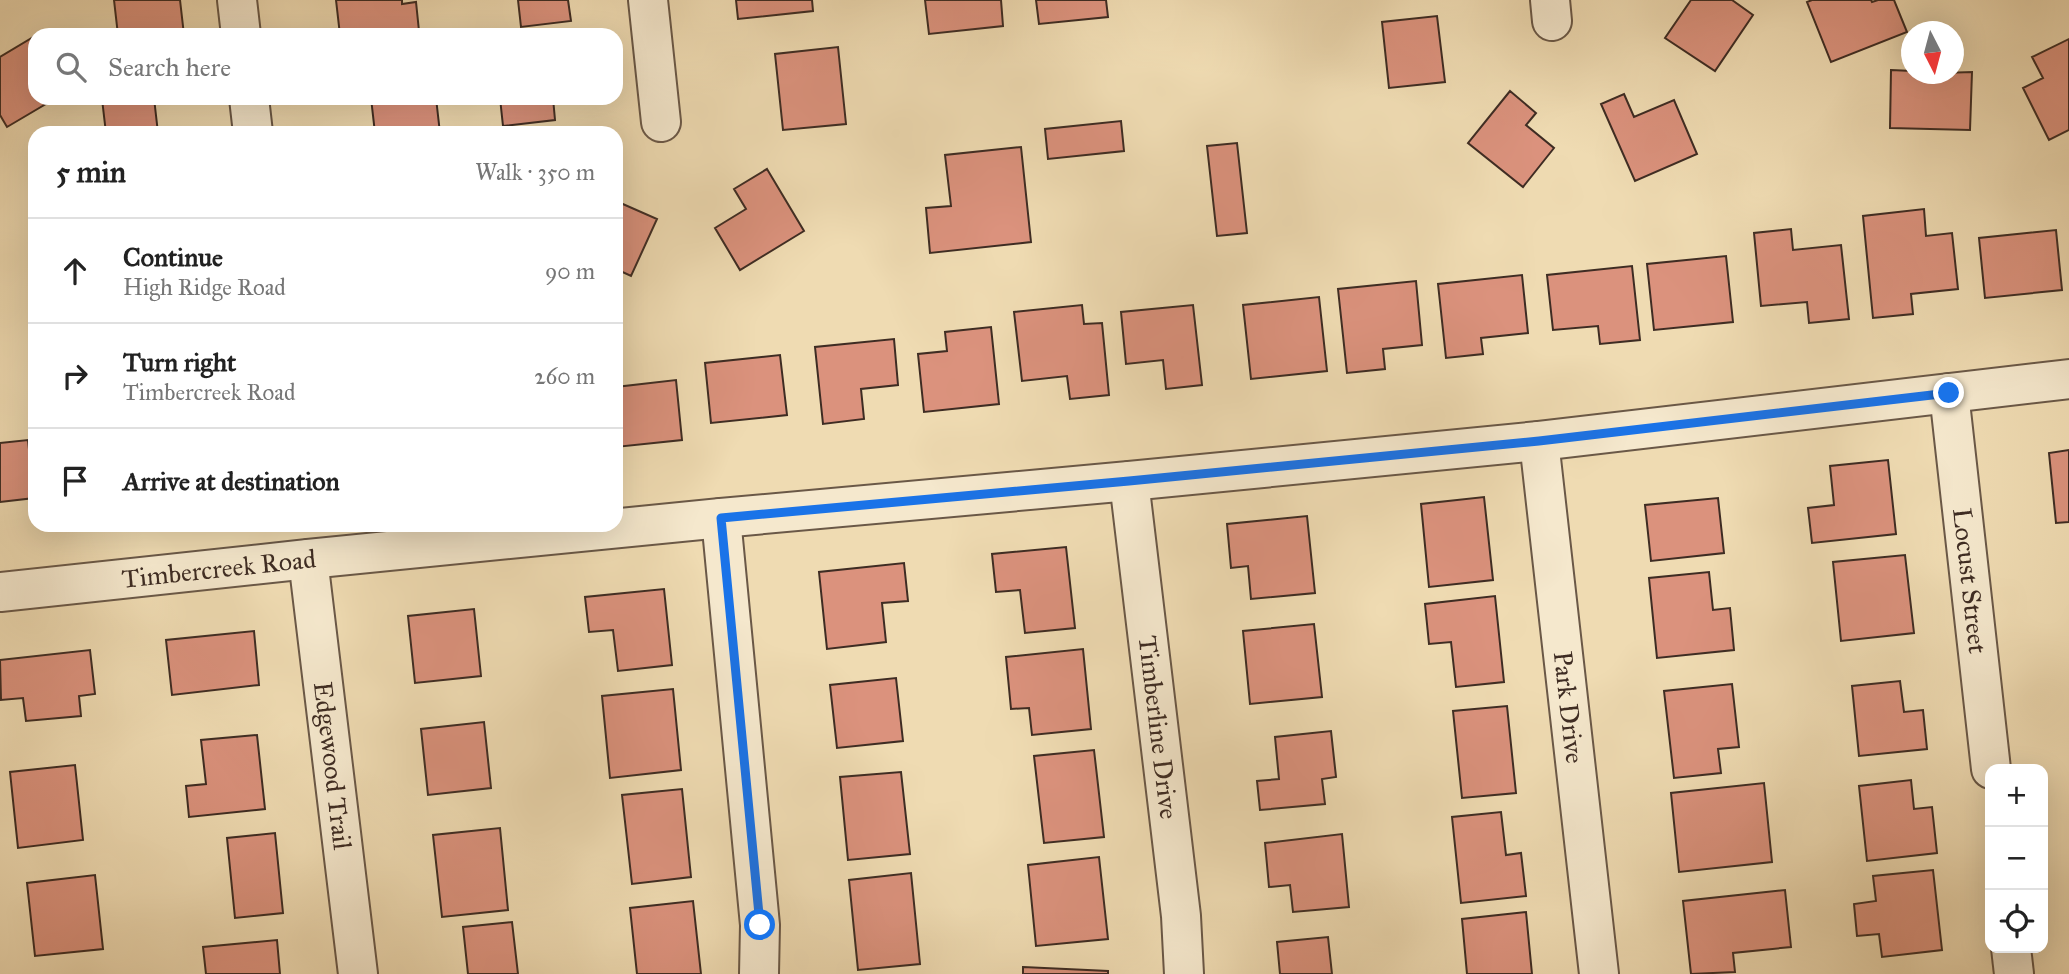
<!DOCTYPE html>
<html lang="en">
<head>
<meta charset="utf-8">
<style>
	body { margin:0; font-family:"IM FELL Great Primer",serif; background:#f6f6f6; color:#222 }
	.controls { position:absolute; right:21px; bottom:21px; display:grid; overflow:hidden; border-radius:14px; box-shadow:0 7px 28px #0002 }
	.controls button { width:63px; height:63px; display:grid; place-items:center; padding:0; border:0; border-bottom:2px solid #e0e0e0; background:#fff; color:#222; font:35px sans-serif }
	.compass { position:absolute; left:1901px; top:21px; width:63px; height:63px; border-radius:50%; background:#fff; box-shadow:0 7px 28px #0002; rotate:174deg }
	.stop { position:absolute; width:21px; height:21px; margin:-16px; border:5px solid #1a73e8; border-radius:50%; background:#fff }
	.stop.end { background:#1a73e8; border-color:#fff; box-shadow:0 2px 7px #0008 }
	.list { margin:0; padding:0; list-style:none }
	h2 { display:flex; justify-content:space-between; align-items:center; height:91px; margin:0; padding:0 28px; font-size:30px }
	h2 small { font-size:23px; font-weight:400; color:#767676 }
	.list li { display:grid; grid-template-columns:46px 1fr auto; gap:21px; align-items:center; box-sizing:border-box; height:105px; padding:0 28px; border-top:2px solid #e0e0e0 }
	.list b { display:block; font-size:26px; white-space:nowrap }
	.list p { margin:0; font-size:23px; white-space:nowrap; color:#767676 }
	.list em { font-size:23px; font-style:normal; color:#767676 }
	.icon { flex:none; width:38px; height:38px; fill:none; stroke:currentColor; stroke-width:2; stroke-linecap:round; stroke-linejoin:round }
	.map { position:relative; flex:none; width:2069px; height:974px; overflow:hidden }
	.search { position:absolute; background:#fff; box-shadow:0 7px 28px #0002; left:28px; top:28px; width:595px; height:77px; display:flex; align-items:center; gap:18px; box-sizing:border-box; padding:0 24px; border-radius:21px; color:#767676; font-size:26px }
	.panel { position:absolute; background:#fff; box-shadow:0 7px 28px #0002; left:28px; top:126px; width:595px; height:406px; border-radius:21px }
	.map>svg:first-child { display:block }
	.building { fill:#db927d; stroke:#3e2c23; stroke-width:2 }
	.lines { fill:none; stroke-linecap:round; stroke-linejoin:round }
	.minor-casing { stroke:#6a5847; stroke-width:42 }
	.minor { stroke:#f5e8cd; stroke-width:38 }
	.route { stroke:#1a73e8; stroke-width:9 }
	.labels { text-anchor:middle; stroke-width:5; stroke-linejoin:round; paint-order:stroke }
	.street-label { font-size:26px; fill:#3e2c23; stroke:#f5e8cd }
</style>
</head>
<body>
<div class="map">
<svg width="2069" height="974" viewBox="0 0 2069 974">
	<rect width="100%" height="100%" fill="#efdbb2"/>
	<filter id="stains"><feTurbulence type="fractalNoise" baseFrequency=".00286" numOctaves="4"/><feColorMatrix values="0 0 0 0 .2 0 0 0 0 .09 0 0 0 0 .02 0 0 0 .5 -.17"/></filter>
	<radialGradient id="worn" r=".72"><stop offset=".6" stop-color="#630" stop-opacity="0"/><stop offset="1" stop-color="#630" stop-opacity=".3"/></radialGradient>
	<!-- building -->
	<path class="building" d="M114,0H180L184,35H118Z
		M336,0H402V4L416,2L419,31L383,35H340Z
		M518,0H568L571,21L521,27Z
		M736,0H812L813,11L738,19Z
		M925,0H1001L1003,26L929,34Z
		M1036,0H1106L1108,17L1039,24Z
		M1691,0H1732L1753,15L1715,71L1665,38Z
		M1812,0H1871L1872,2L1878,0H1894L1907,32L1831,62L1807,2Z
		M1437,16L1445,82L1389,88L1382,22Z
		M35,36V98H56L7,127L0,115V57Z
		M2069,39V130L2049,140L2023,88L2043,78L2032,57Z
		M838,47L846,124L783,130L775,54Z
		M1891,70L1912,71V74L1972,72L1970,130L1890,128Z
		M1510,91L1536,113L1526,125L1554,148L1523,187L1468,143Z
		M1624,94L1634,117L1674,100L1697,154L1635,181L1601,104Z
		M154,98L158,133H106L102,99Z
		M371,98H436L440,133H375Z
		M500,98H553L555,120L503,126Z
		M1121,121L1124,151L1048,159L1045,129Z
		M1237,143L1247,233L1217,236L1207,146Z
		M1021,147L1031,242L930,253L926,208L951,206L945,155Z
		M767,169L804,231L740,270L715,228L746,209L734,189Z
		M616,201L657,219L631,276L616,269Z
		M1924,209L1926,236L1952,233L1958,289L1911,294L1913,314L1873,318L1863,216Z
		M1791,229L1793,250L1841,245L1849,319L1809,323L1807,302L1761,306L1754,233Z
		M2056,230L2062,290L1985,298L1979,238Z
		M1726,256L1733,322L1654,330L1647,264Z
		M1632,266L1640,340L1600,344L1598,326L1553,330L1547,275Z
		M1522,275L1528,333L1481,338L1483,354L1446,358L1438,284Z
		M1416,281L1422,345L1383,349L1385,369L1347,373L1338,289Z
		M1319,297L1327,371L1251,379L1243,305Z
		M1082,305L1084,324L1102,323L1109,395L1070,399L1067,376L1022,381L1014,312Z
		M1193,305L1202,385L1166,389L1163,360L1126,364L1121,312Z
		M991,327L999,404L924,412L918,354L947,351L945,332Z
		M894,339L898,385L861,389L864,419L823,424L815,347Z
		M780,355L787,415L711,423L705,363Z
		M676,380L682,440L616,447V387Z
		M28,440L34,498L0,502V443Z
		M2069,450V522L2056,523L2049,453Z
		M1888,460L1896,534L1812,543L1808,508L1834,505L1830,466Z
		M1484,497L1493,580L1429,587L1421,504Z
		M1718,498L1724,553L1651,561L1645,505Z
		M1307,516L1315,593L1251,599L1248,566L1231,568L1227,524Z
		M1066,547L1075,628L1025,633L1020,590L996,592L992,554Z
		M1905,555L1914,633L1841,641L1833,562Z
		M904,563L908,601L882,603L886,642L827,649L819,572Z
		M1709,572L1713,610L1730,608L1734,650L1657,658L1649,578Z
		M664,589L672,665L618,671L613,630L589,632L585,597Z
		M1495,596L1504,682L1456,687L1451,642L1429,644L1425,604Z
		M474,609L481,676L415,683L408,616Z
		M1314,624L1322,697L1250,704L1243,631Z
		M254,631L259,685L172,695L166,640Z
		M1083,649L1091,729L1032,735L1029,708L1011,709L1006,657Z
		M90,650L95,694L79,696L81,716L26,721L23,698L1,700L0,660Z
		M896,678L903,741L837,748L830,685Z
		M1900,681L1904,712L1923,710L1927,749L1859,756L1852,686Z
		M1732,684L1739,747L1718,749L1721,773L1674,778L1664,691Z
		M673,689L681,770L610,778L602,696Z
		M1507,706L1516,793L1462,798L1453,711Z
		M484,722L491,788L428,795L421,729Z
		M1331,731L1336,777L1322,779L1325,804L1260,810L1257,781L1279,779L1275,737Z
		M257,735L265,809L189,817L186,786L206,784L201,740Z
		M1094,750L1104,837L1044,843L1034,756Z
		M75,765L83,840L18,848L10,772Z
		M901,772L910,854L848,860L840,777Z
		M1911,780L1914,809L1932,807L1937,853L1867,861L1859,786Z
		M1764,783L1772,862L1679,872L1671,793Z
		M682,789L691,877L632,884L622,795Z
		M1501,812L1506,855L1521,853L1526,896L1461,903L1452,817Z
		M500,828L508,910L442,917L433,835Z
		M275,833L283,913L235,918L227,838Z
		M1342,834L1349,907L1293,912L1290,885L1269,887L1265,843Z
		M1099,857L1108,939L1036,946L1028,865Z
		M1933,870L1942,950L1882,957L1879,934L1857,936L1854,904L1876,901L1873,876Z
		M911,873L920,964L858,970L849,880Z
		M95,875L103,949L35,956L27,883Z
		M1785,890L1791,947L1733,953L1735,972L1691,974L1683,901Z
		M693,901L701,974H637L630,908Z
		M1526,912L1532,974H1467L1462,919Z
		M512,922L518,974H468L463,927Z
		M1328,937L1332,974H1280L1277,942Z
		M277,940L280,974H206L203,947Z
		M1023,967L1108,971V974H1023Z"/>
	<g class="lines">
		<!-- minor casing -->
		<g class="minor-casing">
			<g id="minor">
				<path d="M237,0L241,35"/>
				<path d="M648,0L661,122"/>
				<path d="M1550,0L1552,21"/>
				<path d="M249,98L253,133"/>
				<path id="s1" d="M1949,393L1991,769"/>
				<path id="s2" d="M1539,441L1599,974"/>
				<path id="s3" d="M1129,481L1181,916L1184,974"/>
				<path d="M721,518L760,925L759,974"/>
				<path id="s4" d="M308,559L358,974"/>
				<path id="s5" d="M0,592L308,559L721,518L1129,481L1539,441L2069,379"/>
				<path d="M2011,948L2014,974"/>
			</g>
		</g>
		<!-- minor -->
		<use href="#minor" class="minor"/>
	</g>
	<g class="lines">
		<!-- route -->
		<path class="route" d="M760,925L721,518L1129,481L1539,441L1949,393"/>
	</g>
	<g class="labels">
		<!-- street labels -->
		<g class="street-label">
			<text dy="9" stroke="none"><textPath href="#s5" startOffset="220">Timbercreek Road</textPath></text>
			<text dy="9" stroke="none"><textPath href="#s1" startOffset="189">Locust Street</textPath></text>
			<text dy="9" stroke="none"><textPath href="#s2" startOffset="268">Park Drive</textPath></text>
			<text dy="9" stroke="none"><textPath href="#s3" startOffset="248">Timberline Drive</textPath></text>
			<text dy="9" stroke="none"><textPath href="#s4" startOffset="208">Edgewood Trail</textPath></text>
		</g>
	</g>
	<rect width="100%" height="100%" filter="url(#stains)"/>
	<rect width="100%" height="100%" fill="url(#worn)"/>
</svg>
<div class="controls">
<button>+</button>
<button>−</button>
<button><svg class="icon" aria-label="locate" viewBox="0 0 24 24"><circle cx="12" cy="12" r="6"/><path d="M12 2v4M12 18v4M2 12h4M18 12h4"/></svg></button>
</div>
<svg class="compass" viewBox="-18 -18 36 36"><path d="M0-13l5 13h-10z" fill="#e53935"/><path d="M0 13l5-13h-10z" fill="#767676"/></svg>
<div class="stop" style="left:760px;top:925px"></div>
<div class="stop end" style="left:1949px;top:393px"></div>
<div class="search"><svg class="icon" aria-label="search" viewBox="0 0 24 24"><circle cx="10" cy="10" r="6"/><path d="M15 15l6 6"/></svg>Search here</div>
<section class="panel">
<h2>5 min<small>Walk · 350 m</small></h2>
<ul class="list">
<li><svg class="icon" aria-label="ahead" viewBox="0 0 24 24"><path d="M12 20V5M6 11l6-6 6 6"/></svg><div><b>Continue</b><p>High Ridge Road</p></div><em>90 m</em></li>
<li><svg class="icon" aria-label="right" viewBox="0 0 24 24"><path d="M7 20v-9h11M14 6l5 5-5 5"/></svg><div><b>Turn right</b><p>Timbercreek Road</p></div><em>260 m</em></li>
<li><svg class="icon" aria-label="arrive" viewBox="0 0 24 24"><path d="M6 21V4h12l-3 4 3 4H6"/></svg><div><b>Arrive at destination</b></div></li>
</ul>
</section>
</div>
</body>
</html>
